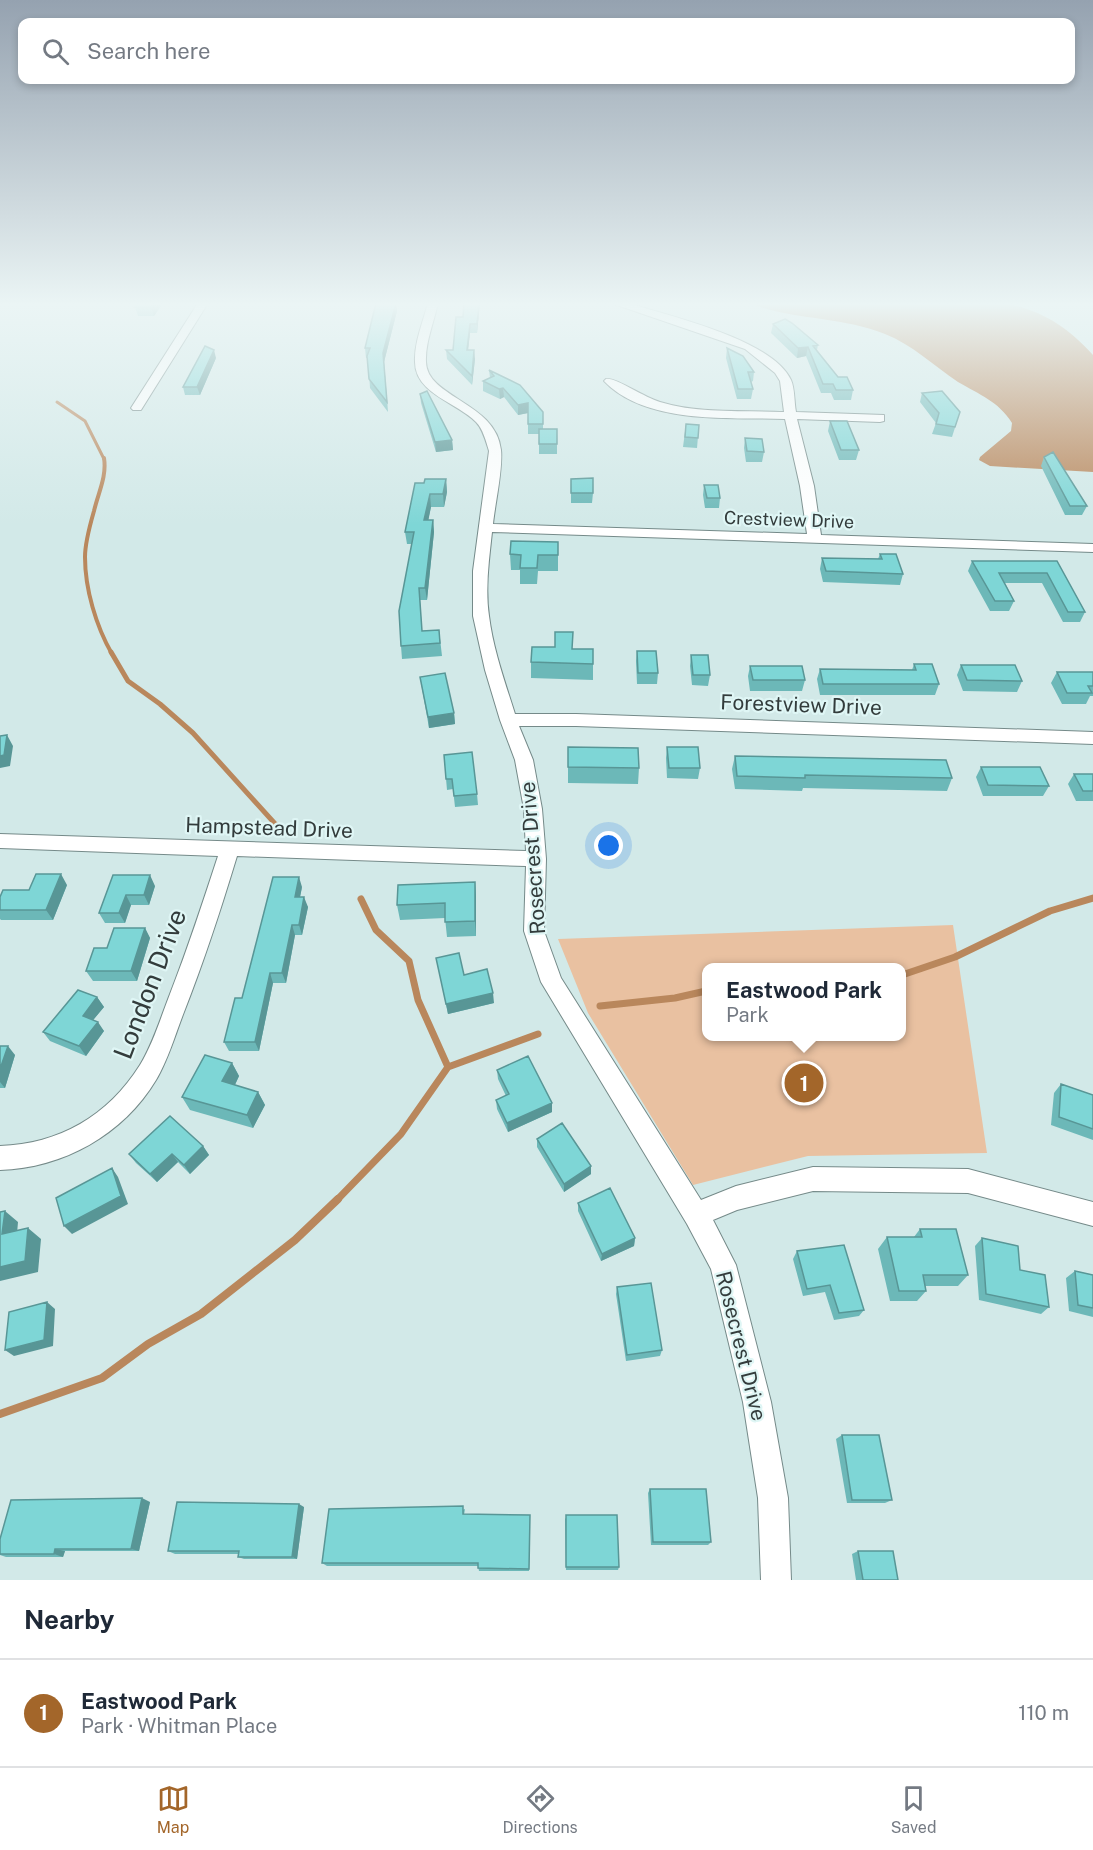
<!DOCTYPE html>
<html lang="en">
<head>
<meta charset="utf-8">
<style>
	body { margin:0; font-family:"Public Sans",sans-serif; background:#f2f2f3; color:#1f2937 }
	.you { position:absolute; left:609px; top:846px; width:21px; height:21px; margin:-15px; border:4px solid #fff; border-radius:50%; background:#1a73e8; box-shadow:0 0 0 9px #1a73e833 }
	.badge { display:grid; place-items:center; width:39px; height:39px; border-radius:50%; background:#a3662a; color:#fff; font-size:20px; font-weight:700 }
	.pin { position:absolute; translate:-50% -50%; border:3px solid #fff; box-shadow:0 2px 6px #0006 }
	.popup { position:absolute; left:702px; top:963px; width:204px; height:78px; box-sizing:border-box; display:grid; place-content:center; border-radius:12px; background:#fff; filter:drop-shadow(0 2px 4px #0005); font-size:20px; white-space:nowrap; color:#747a83 }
	.popup b { font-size:22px; color:#1f2937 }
	.popup::after { content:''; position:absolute; left:50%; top:100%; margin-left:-12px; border:12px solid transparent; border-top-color:#fff }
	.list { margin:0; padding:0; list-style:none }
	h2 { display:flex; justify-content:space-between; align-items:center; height:78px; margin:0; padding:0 24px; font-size:26px }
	h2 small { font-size:20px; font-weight:400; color:#747a83 }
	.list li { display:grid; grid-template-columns:39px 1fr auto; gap:18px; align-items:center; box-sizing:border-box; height:108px; padding:0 24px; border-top:2px solid #e0e1e3 }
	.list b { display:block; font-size:22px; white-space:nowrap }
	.list p { margin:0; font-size:20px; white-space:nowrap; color:#747a83 }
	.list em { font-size:20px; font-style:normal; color:#747a83 }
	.icon { flex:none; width:33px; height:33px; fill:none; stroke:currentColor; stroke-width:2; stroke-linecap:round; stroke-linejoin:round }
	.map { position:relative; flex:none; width:1093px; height:1580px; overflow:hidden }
	.search { position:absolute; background:#fff; box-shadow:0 3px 9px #0003; left:18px; right:18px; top:18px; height:66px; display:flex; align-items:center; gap:15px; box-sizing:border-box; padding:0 21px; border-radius:12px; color:#747a83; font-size:22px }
	.sheet { height:186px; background:#fff }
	nav { display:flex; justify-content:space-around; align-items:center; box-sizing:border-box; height:84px; border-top:2px solid #e0e1e3; background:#fff; font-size:16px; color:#747a83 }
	nav a { display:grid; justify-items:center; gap:3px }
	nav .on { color:#a3662a }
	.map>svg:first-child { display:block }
	.green { fill:#e9c1a1; fill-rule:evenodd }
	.water { fill:#b9875c }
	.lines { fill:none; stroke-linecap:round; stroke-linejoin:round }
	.stream-far4 { stroke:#b9875c; stroke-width:3 }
	.stream-far3 { stroke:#b9875c; stroke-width:4 }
	.stream-far2 { stroke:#b9875c; stroke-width:5 }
	.stream-far1 { stroke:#b9875c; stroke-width:7 }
	.stream { stroke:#b9875c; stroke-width:8 }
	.street-casing { stroke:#758a89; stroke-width:2 }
	.street { fill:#fff; fill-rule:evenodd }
	.wall { fill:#6cb8b8 }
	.shaded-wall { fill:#589696 }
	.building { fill:#7ed6d6; stroke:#589696; stroke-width:1.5 }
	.labels { text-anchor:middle; stroke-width:4.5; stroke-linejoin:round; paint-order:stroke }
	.far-street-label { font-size:18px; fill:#333c3c; stroke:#dff6f5 }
	.street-label { font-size:21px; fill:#333c3c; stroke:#dff6f5 }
	.near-street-label { font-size:26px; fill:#333c3c; stroke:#dff6f5 }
</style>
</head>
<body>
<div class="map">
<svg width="1093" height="1580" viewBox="0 0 1093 1580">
	<rect width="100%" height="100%" fill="#d2e9e8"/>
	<!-- green -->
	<path class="green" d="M953,925L987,1153L808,1156L693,1185L588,1013L558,939ZM706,968H902V1036H706Z"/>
	<!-- water -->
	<path class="water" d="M750,303H1006C1044,312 1066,326 1093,355V472L990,466L979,460L980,457L1011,431L1012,423C998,401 980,395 958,382C934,366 913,345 885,334C842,316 790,320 750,303Z"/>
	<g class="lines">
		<!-- stream-far4 -->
		<path class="stream-far4" d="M57,402L85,421L104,459"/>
		<!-- stream-far3 -->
		<path class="stream-far3" d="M104,458C107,477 98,493 94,511C90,525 85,542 85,557C85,589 96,626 112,654"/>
		<!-- stream-far2 -->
		<path class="stream-far2" d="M111,652L128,681L160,704L193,733L278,827"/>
		<!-- stream-far1 -->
		<path class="stream-far1" d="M361,899L376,930L409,961L418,1000L448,1067
			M902,975L955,957L1050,911L1093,898
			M600,1006L675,998L706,991
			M336,1201L401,1134L448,1067L538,1034"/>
		<!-- stream -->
		<path class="stream" d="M0,1414L102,1378L148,1344L201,1314L295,1240L338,1199"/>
		<!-- street casing -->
		<g class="street-casing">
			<path id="street" d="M198,303H208L141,410H133L131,408Z
				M428,303H438C434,322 425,343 426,362C427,398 496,402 501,450C503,469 495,504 493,524L807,534L800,486L785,419C730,417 646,425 604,381L606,379C615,377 645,398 660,402C699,414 743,410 784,412L780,381L775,373L745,349L611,303H628C669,316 772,339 791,380C795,389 794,402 796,412L884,415V421L880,422L797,419L814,486L821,535L1093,544V552L492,532C489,560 485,588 489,616C493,649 505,682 515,714H576L1093,732V744L576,726H519L533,760L542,809L546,859L544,931L561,978L701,1200L736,1186L813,1167L968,1169L1093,1202V1226L968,1193L813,1191L737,1210L713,1220L736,1265L771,1402L788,1498L791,1580H761L758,1498L743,1402L711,1269L687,1224L541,982L524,931L526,866L237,856C221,909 204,961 184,1012C175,1035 168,1060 156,1080C123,1135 63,1168 0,1170V1146C59,1144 108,1116 140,1065C153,1044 161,1017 170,994C188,948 203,902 218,856L0,848V834L526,851L524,809L515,760L500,720L485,670L473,616V571L489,451C486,441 483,429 476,422C458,403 415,394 415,362C414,343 423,322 428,303Z"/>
		</g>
		<!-- street -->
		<use href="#street" class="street"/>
	</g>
	<!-- wall -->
	<path class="wall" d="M163,303L154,316H138L135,307Z
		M396,303L397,311L384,362L388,412L370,388L368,358H366L365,348Z
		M480,303L477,333H470L468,350L475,359L472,385L447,359L446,350H453L463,317Z
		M773,324L818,345L817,350L838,377L853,390L851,400H834L831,393H821L806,356L797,358L771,333Z
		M727,348L754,372L753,381L751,382L753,389L751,399H737L726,358Z
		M216,358L200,395H185L183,387Z
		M489,370L543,412V429H557V454H539V434H528V413L518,415L504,397L500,399L483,391V381L490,378Z
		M922,393L960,412L952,437L932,434L936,423L920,402Z
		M420,394L452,440L453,450L436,452L421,403Z
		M830,421L859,450L856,460H839L828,431Z
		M686,424L699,425L697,448L683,447Z
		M745,438L764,452L762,462H746L744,448Z
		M1044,457L1087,506L1082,515H1065L1041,466Z
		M446,479L447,492L444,507H431L428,520H433L434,532L427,600H420L422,631L439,630L442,656L402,659L401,646L412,544H407L405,532L424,483Z
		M571,479L593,493L592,503H571Z
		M704,485L720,498L719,508H705L703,495Z
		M558,542V571H538L537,584H520V570H511L510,554Z
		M880,554L903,574L900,585L823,582L820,569L822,558L878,559Z
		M972,561H1057L1085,612L1080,622H1063L1042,583H1005L1014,601L1009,611H990L968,571Z
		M572,649L593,664V680L531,678V662Z
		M637,651L658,673L657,684H637L636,661Z
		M691,655L710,675L708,686L692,685L690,666Z
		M914,664L939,684L935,695H820L817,679L820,669L912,670Z
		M961,665L1022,681L1017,692L963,691L957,675Z
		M750,666L805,680L802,691H750L748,676Z
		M1057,672H1093V696H1090L1086,704H1062L1051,683Z
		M420,677L454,713L455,724L429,728Z
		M568,747L639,768L638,784L568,783Z
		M667,747L700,768L698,779L667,778L666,758Z
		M444,755L477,794L478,805L455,807L453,789L447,790Z
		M735,756L952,778L947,791L803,788L802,791L735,789L732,769Z
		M981,767L1049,786L1043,796H983L976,777Z
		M1074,774H1093V801H1076L1068,784Z
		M113,875L155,886L149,905H131L125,923H105L99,913Z
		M475,882L476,897V936L447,937L445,918L400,920L397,905Z
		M67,885L53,920H1L0,919V897L29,890Z
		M302,887L300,897L308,907L302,935H295L286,983H273L259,1051H229L224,1042L242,998Z
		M145,928L150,938L137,981H93L86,971L107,948Z
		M436,958L464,975L494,1003L448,1014Z
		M97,997L104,1007L93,1020L104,1031L86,1056L50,1041L43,1032Z
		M0,1046L15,1055L5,1088H0Z
		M232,1063L239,1076L235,1085L258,1092L265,1105L253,1128L190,1110L182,1097Z
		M497,1070L552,1103V1112L508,1132L497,1109L496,1100L506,1096L498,1079Z
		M1061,1084L1093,1095V1140L1051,1125L1054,1093Z
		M537,1139L591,1166V1174L564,1192L537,1147Z
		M203,1146L209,1155L190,1174L178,1162L157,1182L136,1163L129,1154Z
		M578,1203L635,1238L634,1246L601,1261L578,1211Z
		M920,1229L968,1275L958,1286H925L926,1291L917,1301H890L878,1249L887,1237H914Z
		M982,1238L1020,1270L1049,1307L1041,1314L979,1300L975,1246Z
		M797,1251L864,1310L859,1316L834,1320L825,1292L803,1296L793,1259Z
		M1075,1271L1093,1275V1317L1069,1311L1066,1278Z
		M617,1287L662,1350L660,1356L626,1361L616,1294Z
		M842,1435L892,1500L885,1503H847L836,1439Z
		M650,1489L711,1542L708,1545H651L648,1493Z
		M150,1502L139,1551H65L63,1557H6L0,1555V1539Z
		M304,1507L297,1559H244L238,1557V1554H175L168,1551Z
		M465,1509L464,1515H530L529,1571H479L478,1566H327L322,1563Z
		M565,1518L619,1567L618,1570H566Z
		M858,1551L898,1580H856L852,1554Z"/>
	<!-- shaded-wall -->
	<path class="shaded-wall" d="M154,303H163L154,316L151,307Z
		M396,303L397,311L384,362L388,412L383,353Z
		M479,303H480L477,333V324Z
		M470,324V333L467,359V350Z
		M808,347L806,356L797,358L798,348Z
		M214,350L216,358L200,395L197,387Z
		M474,350L475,359L472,385V376Z
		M503,388L504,397L500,399L499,389Z
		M528,403V413L518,415V405Z
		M452,440L453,450L436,452L435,442Z
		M446,479L447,492L444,507L443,494Z
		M430,494L431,507L426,532L424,520Z
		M433,520L434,532L427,600L425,588Z
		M454,713L455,724L429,728L428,717Z
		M7,735L13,746L10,766L0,768V756Z
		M61,874L67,885L53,920L46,910Z
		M150,875L155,886L149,905L144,895Z
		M299,877L302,887L298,907L295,897Z
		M475,882L476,897V936L475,921Z
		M126,895L131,905L125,923L119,913Z
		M304,897L308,907L302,935L299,925Z
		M292,925L295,935L286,983L282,973Z
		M145,928L150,938L137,981L131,971Z
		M270,973L273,983L259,1051L255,1042Z
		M493,993L494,1003L448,1014L446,1004Z
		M97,997L104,1007L89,1025L83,1016Z
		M98,1022L104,1031L86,1056L79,1046Z
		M8,1046L15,1055L5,1088L0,1082V1069Z
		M232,1063L239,1076L230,1095L222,1081Z
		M258,1092L265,1105L253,1128L247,1115Z
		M552,1103V1112L508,1132L507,1123Z
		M203,1146L209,1155L190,1174L184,1165Z
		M172,1154L178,1162L157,1182L150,1174Z
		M591,1166V1174L564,1192V1184Z
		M112,1168L118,1177L128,1204L72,1234L64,1226Z
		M5,1211L18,1222L16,1245L2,1234Z
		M28,1228L41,1239L38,1272L0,1281V1267Z
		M635,1238L634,1246L601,1261L602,1254Z
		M47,1302L55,1309L53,1346L14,1356L5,1350Z
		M142,1498L150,1502L139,1551L131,1549Z
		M299,1504L304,1507L297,1559L292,1557Z
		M55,1549L65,1551L63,1557L54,1554Z"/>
	<!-- building -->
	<path class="building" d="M138,303H154L151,307H135Z
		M376,303H396L383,353L387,402L369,379L367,356L370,348H365Z
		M464,303H479L477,324H470L467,350H474L472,376L446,350H453L456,317H463Z
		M785,319L792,323L818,345L813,346L838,377H847L853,390H836L833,384H823L808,347L798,348L773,324Z
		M205,346L214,350L197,387H183Z
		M727,348L743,356L754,372H748L753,389H738Z
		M489,370L520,385L543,412V424H528V403L518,405L503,388L499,389L483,381L494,376Z
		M427,391L452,440L435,442L420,394Z
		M942,391L960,412L955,427L936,424L939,413L922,393Z
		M830,421H847L859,450H841Z
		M686,424L699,425L698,438L685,437Z
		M539,429H557V444H539Z
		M745,438L762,439L764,452L747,451Z
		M1053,452L1087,506H1070L1044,457Z
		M593,478V493H571V479Z
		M425,479H446L443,494H430L424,520H433L425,588H419L422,631L439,630L440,643L401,646L399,611L414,532H405L415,483H424Z
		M704,485H718L720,498H707Z
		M511,541L558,542V555H538L537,568H520L521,555L510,554Z
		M880,554H896L903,574L826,571L822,558L882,559Z
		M972,561H1057L1085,612H1068L1047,573H999L1014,601H995Z
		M555,632H573L572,649H593V664L531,662L532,647H555Z
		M637,651H656L658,673H638Z
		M691,655H708L710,675H693Z
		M914,664H932L939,684H823L820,669L916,670Z
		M961,665H1015L1022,681L967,680Z
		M750,666H802L805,680H753Z
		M1057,672H1093V686H1088L1092,693H1067Z
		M445,673L454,713L428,717L420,677Z
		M7,735L4,755L0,756V736Z
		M568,747L638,748L639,768L568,767Z
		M667,747H698L700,768H669Z
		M472,752L477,794L454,796L452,779H446L444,755Z
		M735,756L946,760L952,778L805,775V778L737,776Z
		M981,767H1040L1049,786L988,785Z
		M1074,774H1093V791H1083Z
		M36,874H61L46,910H0V897L3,890H29Z
		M113,875H150L144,895H126L119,913H99Z
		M273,877H299L295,897H304L299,925H292L282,973H270L255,1042H224L235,998H242Z
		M475,882V921L445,922V903L397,905L398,885Z
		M114,928H145L131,971H86L94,948H107Z
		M459,953L464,975L487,969L493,993L446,1004L436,958Z
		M78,990L97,997L83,1016L98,1022L79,1046L43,1032Z
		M0,1046H8L0,1069Z
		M205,1055L232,1063L222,1081L258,1092L247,1115L182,1097Z
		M528,1056L552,1103L507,1123L496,1100L509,1094L497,1070Z
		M1061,1084L1093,1095V1129L1059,1117Z
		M170,1116L203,1146L184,1165L172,1154L150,1174L129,1154Z
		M562,1123L591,1166L564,1184L537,1139Z
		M112,1168L121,1196L64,1226L56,1198Z
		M610,1188L635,1238L602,1254L578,1203Z
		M5,1211L2,1234L28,1228L25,1261L0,1267V1212Z
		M920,1229H956L968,1275H923L926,1291H899L887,1237H922Z
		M982,1238L1018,1246L1020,1270L1045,1275L1049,1307L986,1294Z
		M844,1245L864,1310L839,1313L830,1285L807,1289L797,1251Z
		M1075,1271L1093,1275V1308L1078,1305Z
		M651,1283L662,1350L627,1355L617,1287Z
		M47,1302L44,1340L5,1350L9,1312Z
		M842,1435H879L892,1500H852Z
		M650,1489H706L711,1542H653Z
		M142,1498L131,1549H55L54,1554H0V1539L11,1500Z
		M177,1502L299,1504L292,1557H238L239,1551H168Z
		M463,1506V1514L530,1515L529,1569L478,1568V1563H322L329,1509Z
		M566,1515H617L619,1567H566Z
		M858,1551H893L898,1580H863Z"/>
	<!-- sky -->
	<linearGradient id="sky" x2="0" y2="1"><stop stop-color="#95a2b0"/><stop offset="0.58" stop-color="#ebf5f5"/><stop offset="1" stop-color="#ebf5f5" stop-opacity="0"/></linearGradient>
	<rect width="1093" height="525" fill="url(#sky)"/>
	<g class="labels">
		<!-- far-street labels -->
		<g class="far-street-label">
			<text transform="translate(789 520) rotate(2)" y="6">Crestview Drive</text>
		</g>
		<!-- street labels -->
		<g class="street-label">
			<text transform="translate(801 705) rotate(2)" y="7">Forestview Drive</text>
			<text transform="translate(269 828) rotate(2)" y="7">Hampstead Drive</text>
			<text transform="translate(533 858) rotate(-94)" y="7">Rosecrest Drive</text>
			<text transform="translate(741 1346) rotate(76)" y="7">Rosecrest Drive</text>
		</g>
		<!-- near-street labels -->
		<g class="near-street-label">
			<text transform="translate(150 984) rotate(-69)" y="9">London Drive</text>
		</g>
	</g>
</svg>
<div class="you"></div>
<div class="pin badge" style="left:804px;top:1083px">1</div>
<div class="popup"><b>Eastwood Park</b>Park</div>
<div class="search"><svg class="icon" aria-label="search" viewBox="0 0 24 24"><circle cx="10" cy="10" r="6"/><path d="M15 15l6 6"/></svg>Search here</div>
</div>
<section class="sheet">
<h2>Nearby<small></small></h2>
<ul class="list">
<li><span class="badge">1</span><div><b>Eastwood Park</b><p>Park · Whitman Place</p></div><em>110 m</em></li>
</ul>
</section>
<nav>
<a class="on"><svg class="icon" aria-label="map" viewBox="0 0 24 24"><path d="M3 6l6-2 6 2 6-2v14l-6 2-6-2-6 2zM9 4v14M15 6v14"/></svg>Map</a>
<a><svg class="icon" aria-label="directions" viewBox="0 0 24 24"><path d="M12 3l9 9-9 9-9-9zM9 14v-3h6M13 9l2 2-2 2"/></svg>Directions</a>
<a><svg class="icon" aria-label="saved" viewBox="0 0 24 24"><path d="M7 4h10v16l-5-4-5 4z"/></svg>Saved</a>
</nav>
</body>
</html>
